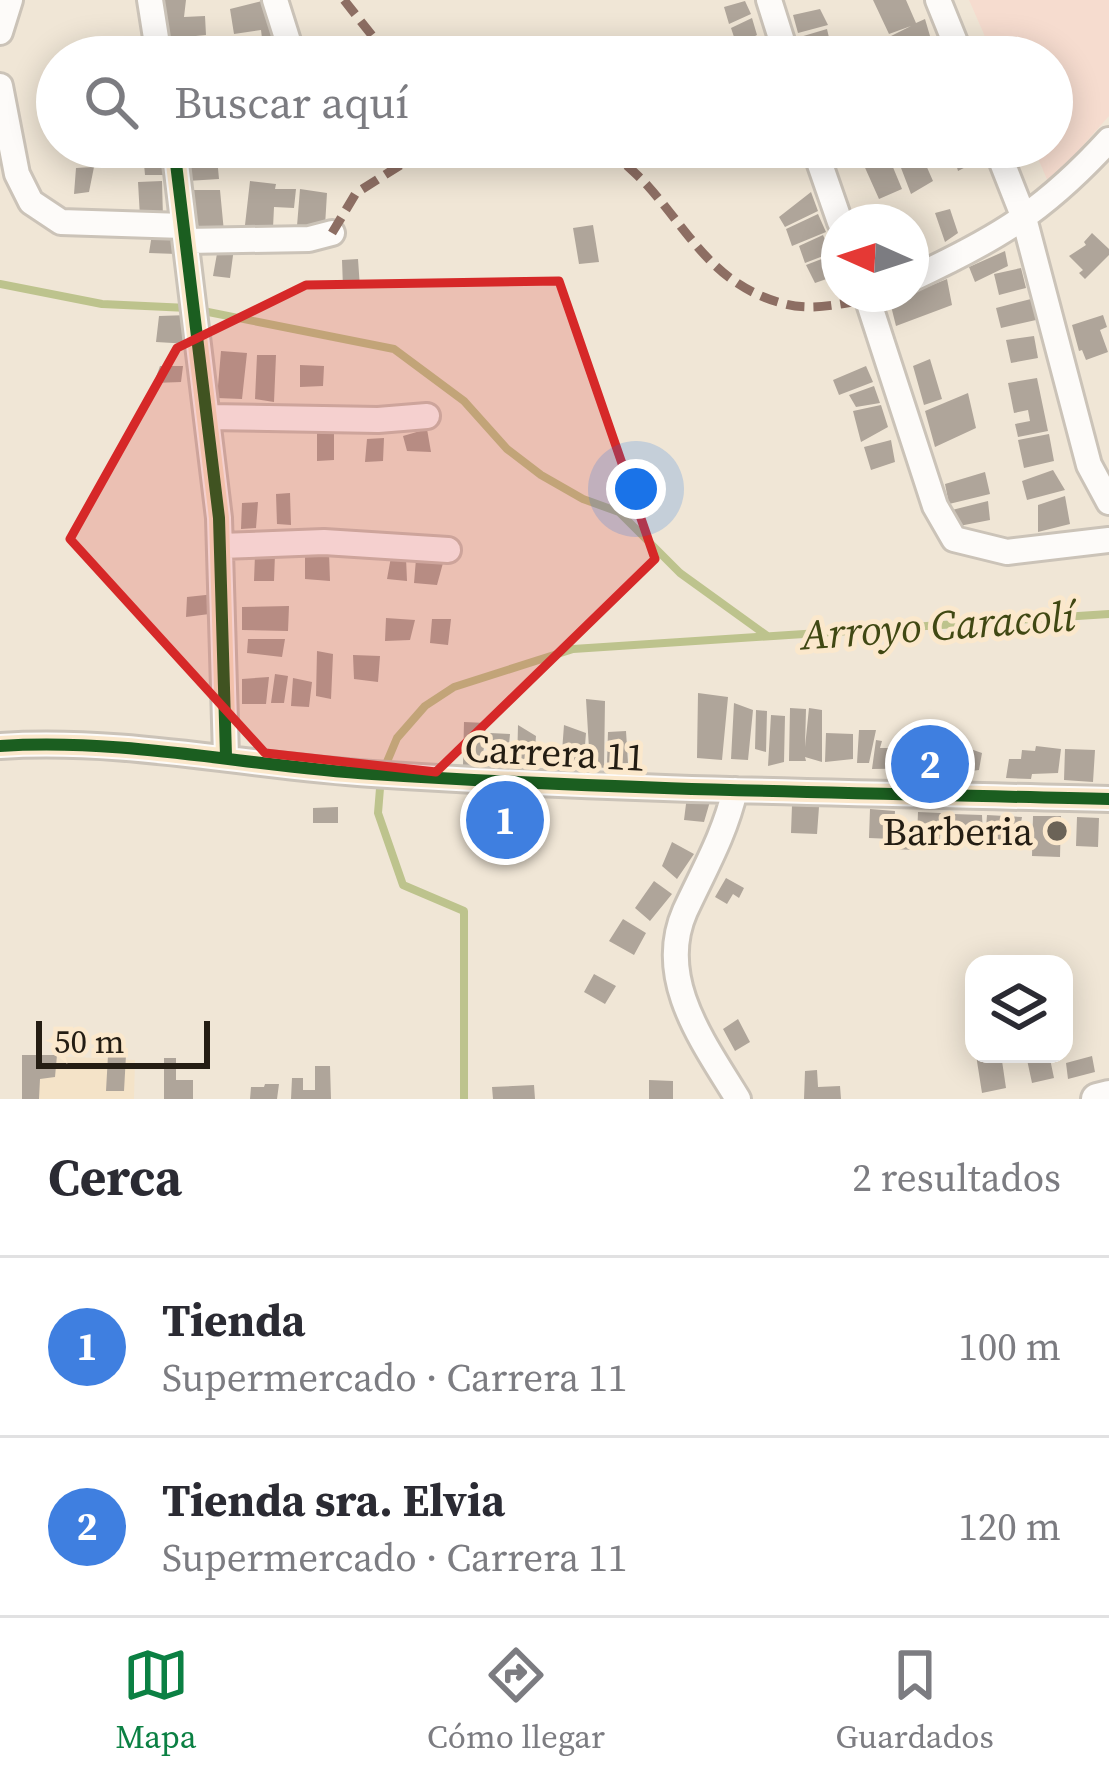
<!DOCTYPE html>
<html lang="es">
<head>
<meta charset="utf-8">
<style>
	body { margin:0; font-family:"Source Serif 4",serif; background:#f2f2f3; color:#2b2b33 }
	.controls { position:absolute; right:36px; bottom:36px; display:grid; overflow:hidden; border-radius:24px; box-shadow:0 6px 30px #0003 }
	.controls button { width:108px; height:108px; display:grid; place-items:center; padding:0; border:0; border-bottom:3px solid #e1e1e2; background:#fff; color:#2b2b33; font:60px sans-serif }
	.compass { position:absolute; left:821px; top:204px; width:108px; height:108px; border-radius:50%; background:#fff; box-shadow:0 6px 30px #0003; rotate:273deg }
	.scale { position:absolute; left:36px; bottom:30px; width:174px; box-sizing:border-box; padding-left:12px; border:6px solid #241d13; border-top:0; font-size:33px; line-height:42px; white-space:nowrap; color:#241d13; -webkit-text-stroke:9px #fbe8cc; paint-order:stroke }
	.you { position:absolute; left:636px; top:489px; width:42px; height:42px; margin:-30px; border:9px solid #fff; border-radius:50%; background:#1a73e8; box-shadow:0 0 0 18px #1a73e833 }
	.badge { display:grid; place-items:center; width:78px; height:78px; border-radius:50%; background:#0b8043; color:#fff; font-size:39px; font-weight:700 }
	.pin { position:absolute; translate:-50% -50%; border:6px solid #fff; box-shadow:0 3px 12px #0006 }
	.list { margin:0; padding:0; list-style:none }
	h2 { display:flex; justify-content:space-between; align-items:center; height:156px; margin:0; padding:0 48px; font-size:51px }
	h2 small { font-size:39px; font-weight:400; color:#7c7c81 }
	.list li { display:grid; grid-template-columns:78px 1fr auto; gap:36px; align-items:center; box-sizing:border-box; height:180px; padding:0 48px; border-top:3px solid #e1e1e2 }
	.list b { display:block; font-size:45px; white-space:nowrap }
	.list p { margin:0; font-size:39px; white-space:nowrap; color:#7c7c81 }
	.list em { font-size:39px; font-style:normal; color:#7c7c81 }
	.icon { flex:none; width:66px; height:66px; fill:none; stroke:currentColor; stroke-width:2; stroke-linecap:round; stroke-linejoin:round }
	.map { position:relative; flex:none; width:1109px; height:1099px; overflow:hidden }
	.search { position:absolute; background:#fff; box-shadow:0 6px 30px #0003; left:36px; right:36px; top:36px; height:132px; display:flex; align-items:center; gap:30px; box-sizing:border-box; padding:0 42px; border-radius:66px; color:#7c7c81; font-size:45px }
	.sheet { height:516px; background:#fff }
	nav { display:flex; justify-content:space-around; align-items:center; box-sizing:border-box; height:168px; border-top:3px solid #e1e1e2; background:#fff; font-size:33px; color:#7c7c81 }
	nav a { display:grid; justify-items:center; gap:6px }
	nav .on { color:#0b8043 }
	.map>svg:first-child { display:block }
	.built { fill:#f4e3c8 }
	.green { fill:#f6dccf }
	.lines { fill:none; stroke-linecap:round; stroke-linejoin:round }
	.stream { stroke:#bdc38d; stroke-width:8 }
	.building { fill:#afa59a }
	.minor-casing { stroke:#cbc3b8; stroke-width:30 }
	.tertiary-casing { stroke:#cbc3b8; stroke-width:36 }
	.minor { stroke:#fdfbf9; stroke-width:24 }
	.tertiary { stroke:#fdfbf9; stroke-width:30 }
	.quiet { stroke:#8d6e63; stroke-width:9; stroke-dasharray:18 9; stroke-linecap:butt }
	.cycleway-casing { stroke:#fbe8cc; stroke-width:20 }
	.cycleway { stroke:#1b5e20; stroke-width:12 }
	.marked { fill:#d62828; fill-opacity:0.2; stroke:#d62828; stroke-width:9; stroke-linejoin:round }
	.poi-dot { fill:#6b6357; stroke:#fbe8cc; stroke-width:4.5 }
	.labels { text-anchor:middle; stroke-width:10; stroke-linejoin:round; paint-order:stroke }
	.street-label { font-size:39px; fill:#241d13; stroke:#fbe8cc }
	.poi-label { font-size:39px; fill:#241d13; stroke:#fbe8cc; text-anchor:end }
	.water-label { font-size:42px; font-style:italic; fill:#404813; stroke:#fbe8cc }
</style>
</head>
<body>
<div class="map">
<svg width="1109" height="1099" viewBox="0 0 1109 1099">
	<rect width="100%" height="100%" fill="#f0e6d6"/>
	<!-- built -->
	<path class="built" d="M34,1055L135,1060L134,1099H33Z"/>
	<!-- green -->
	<path class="green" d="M969,0H1109V116L1049,184L1033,147H1052V57H994Z"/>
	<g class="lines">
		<!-- stream -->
		<path class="stream" d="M0,284L102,304L188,308L394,349L464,401L507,449L541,475L583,499L619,512L680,573L766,635
			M464,1099V911L403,885L378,813L381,776L397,738L425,706L454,687L573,649L1109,614"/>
	</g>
	<!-- building -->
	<path class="building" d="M165,0H186L184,17L205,16L206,35L165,39Z
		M266,0L280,51L264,55L261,30L234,34L230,9Z
		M873,0H906L916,23L925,19L935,53L926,57H890L883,40L911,26L889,34Z
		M745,1L751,14L729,24L724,7Z
		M820,9L828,25L798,33L793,15Z
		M752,18L757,35L737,46L731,28Z
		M827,29L830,42L804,52L800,37Z
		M184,147H216L219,179L187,181Z
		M267,147H292L294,164L270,166Z
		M893,147H918L933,181L911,194Z
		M951,147H972L979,160L958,171Z
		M885,148L902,189L879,199L862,161Z
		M143,153L168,154L166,175H145Z
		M94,167L89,192L74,194L76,168Z
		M162,181L163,218L140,217L138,182Z
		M250,181L276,184L275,189H296L294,208L274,207L273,228L245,225Z
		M300,189L327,193L325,226H297Z
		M191,190H220L224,232H196Z
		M811,192L818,211L785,227L779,217Z
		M950,209L958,233L945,242L935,213Z
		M818,214L826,232L792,246L786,229Z
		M593,225L599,262L579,264L573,228Z
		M1092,233L1109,249V255L1085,279L1079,273L1083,270L1069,256L1086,245L1084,242Z
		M152,234L179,239L177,254L149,253Z
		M823,235L831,253L805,263L799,246Z
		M218,248H234L230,278L213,276Z
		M1005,251L1008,266L975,282L969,267Z
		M832,255L838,275L815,283L806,265Z
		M358,259L360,288H343L342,260Z
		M1021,268L1026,288L999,295L994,274Z
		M947,279L952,305L896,326L890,302Z
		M1031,299L1036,320L1001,328L996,308Z
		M189,315L190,344L156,342L159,316Z
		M1103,315L1107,327L1100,330L1108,352L1086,360L1082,350L1079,351L1072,325Z
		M1034,336L1038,358L1011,363L1006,340Z
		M221,351L247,353L242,399L217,398Z
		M257,355H276L274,402L255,399Z
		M930,359L942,399L924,405L913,366Z
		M300,365L324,366L323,386L300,387Z
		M160,366H183L181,382L154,383Z
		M866,366L873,382L839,395L833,380Z
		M1037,378L1048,431L1018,437L1015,424L1030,421L1028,410L1014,413L1008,383Z
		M874,386L880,403L856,407L849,395Z
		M968,393L976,428L935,447L925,411Z
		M881,405L888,427L861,442L853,411Z
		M317,429H334V460L317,461Z
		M427,429L431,452L407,451L403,436Z
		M1049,434L1054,461L1024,468L1018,440Z
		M384,438L383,461L365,462L367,439Z
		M891,440L895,462L871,470L864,447Z
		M1053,470L1065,490L1027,500L1022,481Z
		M985,472L990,494L949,504L945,484Z
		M290,493L291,525L277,524L276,494Z
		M1065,496L1070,524L1038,532V505Z
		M988,501L990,520L954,527L952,510Z
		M258,502L256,528L241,529L242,503Z
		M329,552L330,581L305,579V556Z
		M275,554L274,581H254L255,555Z
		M391,557L406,558L407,581L387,579Z
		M416,559L443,563L437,585L414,583Z
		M215,594L217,613L186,617L187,597Z
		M289,606L288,631L242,630V607Z
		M386,618L415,620L410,640L385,641Z
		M432,619H451L448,645L430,643Z
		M248,639H285L282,657L247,653Z
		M317,651L333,654L331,699L316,696Z
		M353,655L380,656L378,682L354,679Z
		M275,674L288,676L284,703H271Z
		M269,677L266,704H242V679Z
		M293,678L312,682L309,707L291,706Z
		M698,693L728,697L722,760L697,758Z
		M586,699L605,701L604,768L590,765Z
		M734,703L753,710L748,760L731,759Z
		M790,708L806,709L805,747L809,708L822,710V762L805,757L806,761H789Z
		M756,710L767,711L766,752L755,749Z
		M771,715L785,716L784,762L768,766Z
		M464,722L486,723L482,768L463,765Z
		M518,725L536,736L534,762L517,766Z
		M564,725L586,733L583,770L561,765Z
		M859,730H876L869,763H857Z
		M626,731L628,763L607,764L608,732Z
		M490,733L510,734L507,766L490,764Z
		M826,733L853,734V759L825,762Z
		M919,739L941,747L938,768L872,769L876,740L882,741L880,748H907L908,741Z
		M959,745L982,753L979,770L956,773Z
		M1036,746L1061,749L1058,773L1032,774L1031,779L1006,778L1009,759H1021L1022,750L1035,751Z
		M1065,749L1095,750L1093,782L1064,780Z
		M687,796L711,798L704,822L684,820Z
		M792,805L819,807L817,834L791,833Z
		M338,807V823H313V808Z
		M870,809L895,811L894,829L915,830L914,850L893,849V839L869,838Z
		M517,812H542V839H531L530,829H517Z
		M918,812L941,813L940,840L917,839Z
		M953,814L982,815L983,835L952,833Z
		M987,815L1022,817L1017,844L985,842Z
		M1033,816H1061L1060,857L1032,856Z
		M1077,817L1099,818L1098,847L1076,846Z
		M672,842L694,854L677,879L662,866Z
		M726,878L744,888L739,898L733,894L727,904L715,897Z
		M654,881L672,894L650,921L635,908Z
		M623,919L646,933L634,955L609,941Z
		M594,974L616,986L605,1004L584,992Z
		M738,1019L750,1042L735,1051L723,1029Z
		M1001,1054L1006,1088L982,1093L976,1055Z
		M1049,1054L1054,1078L1032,1083L1026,1055Z
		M22,1055H57L55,1077L40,1079L39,1099H22Z
		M108,1055H126L124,1091H106Z
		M1092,1056L1095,1072L1068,1079L1066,1063Z
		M164,1058H176V1080H193V1099H164Z
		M315,1066H330L331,1099H291L292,1078H303V1090H315Z
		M817,1070L818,1087L840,1086L841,1099H804L805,1071Z
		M649,1080L673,1081V1099H649Z
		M265,1084H279L277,1099H250L251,1087H264Z
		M534,1085L535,1099H493L492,1087Z"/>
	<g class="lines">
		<!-- minor casing -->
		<g class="minor-casing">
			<path id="minor" d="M150,0L159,57
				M275,0L293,57
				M769,0L787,57
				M938,0L961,57
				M0,32L10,0
				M0,86L17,174L31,202L61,222L183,226
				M174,147L219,518L226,756
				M814,147L840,222
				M996,147L1024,218L1089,465L1109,502
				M186,241L309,239L332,233
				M911,279C997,239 1044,211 1109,140
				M866,294L935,506L954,539L1007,552L1109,540
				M208,417L378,420L427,416
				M221,546L324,542L448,550
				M0,746C128,738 246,766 372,774C617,790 863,793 1109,799
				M735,790C725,834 704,870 685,911C655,979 704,1043 738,1099"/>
		</g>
		<!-- tertiary casing -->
		<g class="tertiary-casing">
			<path id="tertiary" d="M1097,1099L1109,1096"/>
		</g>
		<!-- minor -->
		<use href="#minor" class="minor"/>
		<!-- tertiary -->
		<use href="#tertiary" class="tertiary"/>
		<!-- quiet -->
		<path class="quiet" d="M344,0L389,57
			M607,147C620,160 635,172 647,185C691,234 714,286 785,304C811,311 841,304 867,299
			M332,233L356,193L429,147"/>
		<!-- cycleway casing -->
		<g class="cycleway-casing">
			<path id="cycleway" d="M174,147L219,518L226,756
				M0,746C128,738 246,766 372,774C617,790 863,793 1109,799"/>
		</g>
		<!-- cycleway -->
		<use href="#cycleway" class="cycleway"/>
	</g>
	<!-- marked area -->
	<path class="marked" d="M559,281L655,559L436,772L265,753L70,539L177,348L306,285Z"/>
	<!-- markers -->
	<circle class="poi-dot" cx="1057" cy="831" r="12"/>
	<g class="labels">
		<!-- street labels -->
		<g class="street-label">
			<text transform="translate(555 752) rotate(3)" y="14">Carrera 11</text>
		</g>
		<!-- poi labels -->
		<g class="poi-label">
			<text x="1033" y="845">Barberia</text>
		</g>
		<!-- water labels -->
		<g class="water-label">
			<text transform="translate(938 625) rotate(-4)" y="15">Arroyo Caracolí</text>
		</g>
	</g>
</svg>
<div class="controls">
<button><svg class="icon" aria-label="layers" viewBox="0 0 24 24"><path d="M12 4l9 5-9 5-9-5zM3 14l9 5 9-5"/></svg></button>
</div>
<svg class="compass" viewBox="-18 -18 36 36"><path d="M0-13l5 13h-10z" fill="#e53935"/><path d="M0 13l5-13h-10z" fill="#7c7c81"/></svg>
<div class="scale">50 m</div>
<div class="you"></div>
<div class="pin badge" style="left:505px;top:820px;background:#3f7fe0">1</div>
<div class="pin badge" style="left:930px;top:764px;background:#3f7fe0">2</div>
<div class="search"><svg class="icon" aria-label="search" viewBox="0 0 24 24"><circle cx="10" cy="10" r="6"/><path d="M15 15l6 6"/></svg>Buscar aquí</div>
</div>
<section class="sheet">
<h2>Cerca<small>2 resultados</small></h2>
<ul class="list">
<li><span class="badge" style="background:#3f7fe0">1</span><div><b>Tienda</b><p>Supermercado · Carrera 11</p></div><em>100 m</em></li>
<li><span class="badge" style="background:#3f7fe0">2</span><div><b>Tienda sra. Elvia</b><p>Supermercado · Carrera 11</p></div><em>120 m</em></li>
</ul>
</section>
<nav>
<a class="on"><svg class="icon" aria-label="map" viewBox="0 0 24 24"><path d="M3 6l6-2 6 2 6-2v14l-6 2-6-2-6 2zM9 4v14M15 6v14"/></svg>Mapa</a>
<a><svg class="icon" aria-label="directions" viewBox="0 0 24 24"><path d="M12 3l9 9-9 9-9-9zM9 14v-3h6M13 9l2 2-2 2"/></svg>Cómo llegar</a>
<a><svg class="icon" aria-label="saved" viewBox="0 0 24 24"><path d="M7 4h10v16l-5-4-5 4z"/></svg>Guardados</a>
</nav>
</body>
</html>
